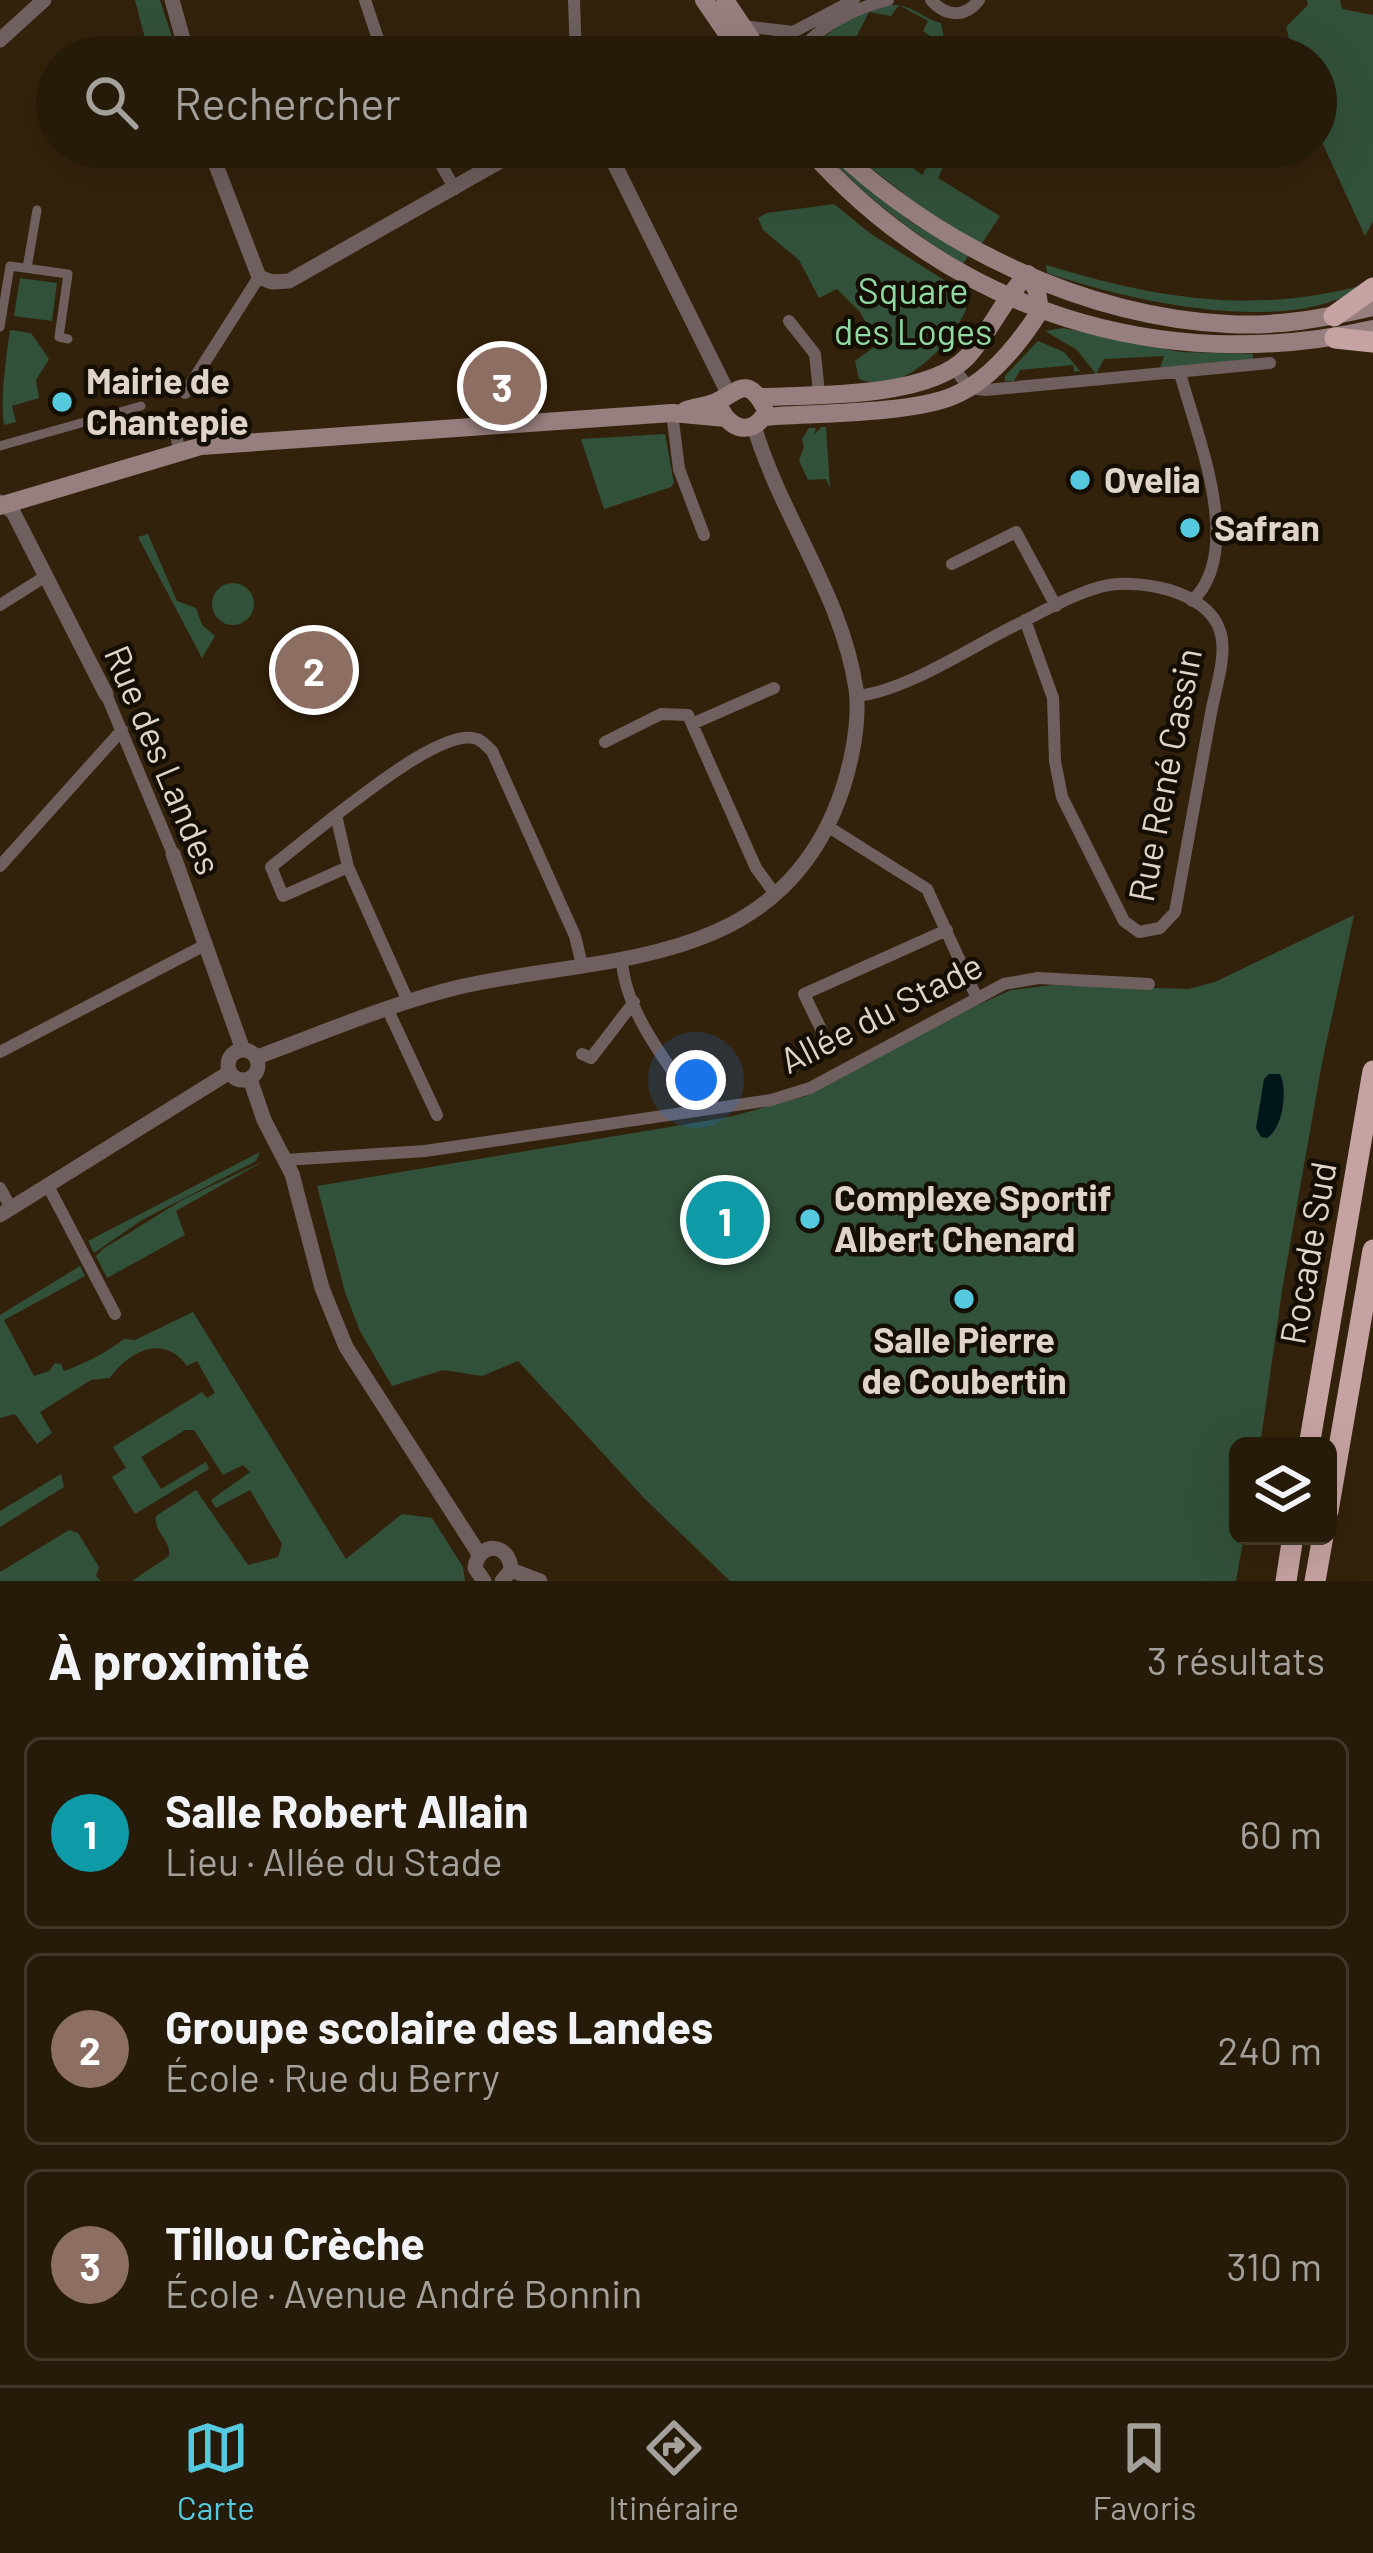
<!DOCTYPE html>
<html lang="fr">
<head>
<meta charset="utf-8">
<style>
	body { margin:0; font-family:Barlow,sans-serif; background:#322716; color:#f1f3f6 }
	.controls { position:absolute; right:36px; bottom:36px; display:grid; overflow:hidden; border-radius:18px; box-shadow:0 12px 48px #0002 }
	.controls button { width:108px; height:108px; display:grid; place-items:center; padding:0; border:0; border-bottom:3px solid #423829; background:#261a08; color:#f1f3f6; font:60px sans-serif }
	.you { position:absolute; left:696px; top:1080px; width:42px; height:42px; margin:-30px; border:9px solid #fff; border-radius:50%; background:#1a73e8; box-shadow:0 0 0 18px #1a73e833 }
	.badge { display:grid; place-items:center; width:78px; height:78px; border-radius:50%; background:#55cadf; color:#fff; font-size:39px; font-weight:700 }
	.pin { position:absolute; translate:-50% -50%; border:6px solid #fff; box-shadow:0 3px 12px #0006 }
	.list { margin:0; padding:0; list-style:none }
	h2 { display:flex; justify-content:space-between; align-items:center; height:156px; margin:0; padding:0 48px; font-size:51px }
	h2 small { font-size:39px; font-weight:400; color:#a4a19c }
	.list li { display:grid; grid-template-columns:78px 1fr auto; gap:36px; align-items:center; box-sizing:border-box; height:192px; margin:0 24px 24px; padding:0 24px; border:3px solid #423829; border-radius:18px }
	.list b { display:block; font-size:45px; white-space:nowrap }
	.list p { margin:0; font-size:39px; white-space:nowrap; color:#a4a19c }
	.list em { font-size:39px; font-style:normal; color:#a4a19c }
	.icon { flex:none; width:66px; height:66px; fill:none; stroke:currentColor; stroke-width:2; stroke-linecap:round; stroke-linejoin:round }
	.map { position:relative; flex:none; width:1373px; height:1581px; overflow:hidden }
	.search { position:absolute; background:#261a08; box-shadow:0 12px 48px #0002; left:36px; right:36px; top:36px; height:132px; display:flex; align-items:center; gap:30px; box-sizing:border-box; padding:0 42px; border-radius:66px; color:#a4a19c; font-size:45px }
	.sheet { height:804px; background:#261a08 }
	nav { display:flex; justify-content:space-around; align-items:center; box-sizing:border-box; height:168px; border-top:3px solid #423829; background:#261a08; font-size:33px; color:#a4a19c }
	nav a { display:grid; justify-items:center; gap:6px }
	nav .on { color:#55cadf }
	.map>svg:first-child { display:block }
	.green { fill:#32513a }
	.water { fill:#011619 }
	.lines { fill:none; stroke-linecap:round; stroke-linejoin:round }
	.pedestrian { stroke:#6f5f5f; stroke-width:9 }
	.minor { stroke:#6f5f5f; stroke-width:12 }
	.tertiary { stroke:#6f5f5f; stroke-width:15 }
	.secondary { stroke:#987f7f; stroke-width:18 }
	.trunk { stroke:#c6a3a3; stroke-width:21 }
	.poi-dot { fill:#55cadf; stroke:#150e05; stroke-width:4.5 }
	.labels { text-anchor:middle; stroke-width:9; stroke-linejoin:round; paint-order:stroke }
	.park-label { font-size:36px; fill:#90d9a3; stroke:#150e05 }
	.poi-label { font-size:36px; font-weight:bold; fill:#dfd4c7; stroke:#150e05; text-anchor:start }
	.street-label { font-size:36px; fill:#dfd4c7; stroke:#150e05 }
</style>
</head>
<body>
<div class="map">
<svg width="1373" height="1581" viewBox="0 0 1373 1581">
	<rect width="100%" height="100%" fill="#33220b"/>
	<!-- green -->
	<path class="green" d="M135,0H160L173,40V57H150Z
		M1307,0H1340L1342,9L1373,15V221L1365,236L1316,129V57H1294L1286,27L1308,5Z
		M899,5L891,16L869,12L847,55L837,50L833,57H806C822,33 866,3 896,5C911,5 926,20 941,23L948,57L937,55L941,44L923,31L928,21Z
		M819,147L911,222L968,256L963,264C909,230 862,195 819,147Z
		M845,147H887L922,175L932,159L944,165L938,178L1000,216L981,245L920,207Z
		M834,204L871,234L952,285L964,299L966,310C949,345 904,397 859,379L855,361L878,344L860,312L837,289L819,298L799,260L763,230L758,218L767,213Z
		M1046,265C1155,298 1251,315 1364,285C1290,339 1127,300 1047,273Z
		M20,278L57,283L52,321L14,316Z
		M1063,328L1181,352L1253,354V359L1160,368L1164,356L1104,359L1096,374L1077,350L1045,331Z
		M10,330L31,333L49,359L36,380L39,398L12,406L16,422L4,425C0,399 6,359 10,330Z
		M1038,341L1064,352L1080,371L1074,372L1073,365L1020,370L1014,381H1005V376Z
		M821,427H826L830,488L826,479L808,480L799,461L804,447L802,439L809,428H816L814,435Z
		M665,434L674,483L671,487L604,509L581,439Z
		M148,534L177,601L196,608L202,625L215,636L202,658L138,537Z
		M212 604a21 21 0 1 1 42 0a21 21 0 1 1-42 0Z
		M1354,915L1322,1063L1283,1284L1260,1446H1238V1536H1244L1236,1581H730L644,1498L518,1361L482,1376L443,1370L392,1386L360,1331L345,1292L317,1186L729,1117L806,1096L947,1019L1011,990L1053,985L1189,989L1215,982Z
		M260,1152L256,1161L142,1220L94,1253L88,1241Z
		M264,1161L176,1211L185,1235L107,1278L96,1256L103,1249L184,1199Z
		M80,1266L85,1276L4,1320L34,1376L49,1371L55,1363L61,1364L64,1371C86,1363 106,1353 124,1339L135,1340L193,1312L346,1559L402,1514L432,1518L463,1567L465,1581H132L169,1556C172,1541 153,1532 156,1516L196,1490L248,1565L278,1557L282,1544L250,1490L216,1508L211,1500L250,1472L243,1465L223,1475L194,1430H185L141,1457L161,1489L206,1462L209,1469L135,1514L112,1477L126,1468L113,1447L202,1392L207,1398L215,1393L197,1361L187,1366C164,1334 130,1350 110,1378L91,1380L40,1412L52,1433L37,1444L15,1414L0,1418V1315Z
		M61,1474L64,1487L0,1527V1511Z
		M69,1530L78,1533L99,1567L96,1576L101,1581H0V1572Z"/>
	<!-- water -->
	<path class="water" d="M1269,1074H1280C1288,1090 1283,1128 1267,1138L1261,1137L1256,1128L1264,1079Z"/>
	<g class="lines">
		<!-- pedestrian -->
		<path class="pedestrian" d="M27,268L37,210
			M0,327L10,266L68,274L59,337L68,339
			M0,446L141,406"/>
		<!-- minor -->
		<path class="minor" d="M365,0L384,57
			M574,0L576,57
			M931,0C946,17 965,18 979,0
			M743,26L793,32L854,0
			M798,57C812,28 858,7 888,0
			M431,147L455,189
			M789,321L815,354L819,393
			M954,368L969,388L986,390L1270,363
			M1180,373C1196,434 1246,550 1192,601
			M185,393L259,277
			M672,413L679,469L704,535
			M174,422L179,450
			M952,564L1016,532L1056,606
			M0,605L46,576
			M106,694L173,854
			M857,696C904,691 965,651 1008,629C1037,615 1068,596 1100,587C1135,577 1208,590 1220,631C1228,654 1215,690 1211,713C1199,780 1187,846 1175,912L1160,928L1139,932L1124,921L1062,797L1055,761L1053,698L1025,620
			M692,724L774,688
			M605,742L661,714L688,715L756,868L775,894
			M336,815L271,867L283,896L348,867
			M827,826L927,889L976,996
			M0,866L122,730
			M622,960C624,1003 656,1048 680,1082
			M408,1001L348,867L336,815C362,796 445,727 477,739C483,741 487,747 492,751L575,936L582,965
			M387,1008L437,1115
			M821,1029L804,994L947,930
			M0,1052L205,945
			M582,1054L591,1058L634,1002
			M285,1160L425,1151L771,1100L810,1088L1004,984L1038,978L1149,984
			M48,1186L115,1314
			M0,1188L11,1208"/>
		<!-- tertiary -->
		<path class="tertiary" d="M172,0L188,57
			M0,40L44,0
			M209,147L259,277L272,282L289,281L525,147
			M606,147L728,393
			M0,502L13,512L106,694
			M173,854L243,1050
			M228 1065a15 15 0 1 1 30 0a15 15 0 1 1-30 0Z
			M257,1057C322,1033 387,1005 455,988C597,954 762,973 833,814C848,780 861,727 856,689C842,595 781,517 754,426
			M250,1079L264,1120L292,1174L322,1288L346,1347L479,1554
			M0,1215L230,1072
			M511,1570L540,1581
			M484,1581L475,1568C478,1541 510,1542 511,1570L502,1581"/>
		<!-- secondary -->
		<path class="secondary" d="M704,0L743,57
			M725,0L763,57
			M807,147C951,311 1161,377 1373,329
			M833,147C938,246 1082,316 1228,324C1277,327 1325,318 1373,307
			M759,397C815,395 928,398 967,357C991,331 1003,299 1028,274
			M686,410C696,407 707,406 716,402C737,393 746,374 764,406
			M721,410C731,429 750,435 763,417
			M763,417C813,413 910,414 953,396C990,381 1019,344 1040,311L1037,291L1028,274
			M0,506L201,446L672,413L726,418"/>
		<!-- trunk -->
		<path class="trunk" d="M1334,316L1373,288
			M1335,338L1373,342
			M1309,1446L1373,1071
			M1328,1511L1373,1250
			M1286,1581L1293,1536
			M1315,1581L1323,1536"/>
	</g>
	<!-- markers -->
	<g class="poi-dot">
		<circle cx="62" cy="402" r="12"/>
		<circle cx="1080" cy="480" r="12"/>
		<circle cx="1190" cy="528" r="12"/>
		<circle cx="810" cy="1219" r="12"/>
		<circle cx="964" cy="1299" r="12"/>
	</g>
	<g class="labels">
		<!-- park labels -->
		<g class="park-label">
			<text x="913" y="304">Square<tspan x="913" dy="41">des Loges</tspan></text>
		</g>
		<!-- poi labels -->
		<g class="poi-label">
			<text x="86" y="394">Mairie de<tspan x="86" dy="41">Chantepie</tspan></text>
			<text x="1104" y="493">Ovelia</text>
			<text x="1214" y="541">Safran</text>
			<text x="834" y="1211">Complexe Sportif<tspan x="834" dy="41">Albert Chenard</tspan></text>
			<text x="964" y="1353" text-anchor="middle">Salle Pierre<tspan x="964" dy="41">de Coubertin</tspan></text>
		</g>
		<!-- street labels -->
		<g class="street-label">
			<text transform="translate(163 760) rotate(67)" y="13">Rue des Landes</text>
			<text transform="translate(1165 775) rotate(-79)" y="13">Rue René Cassin</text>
			<text transform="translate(881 1013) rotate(-27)" y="13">Allée du Stade</text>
			<text transform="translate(1308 1253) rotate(-80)" y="13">Rocade Sud</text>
		</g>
	</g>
</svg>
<div class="controls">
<button><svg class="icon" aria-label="layers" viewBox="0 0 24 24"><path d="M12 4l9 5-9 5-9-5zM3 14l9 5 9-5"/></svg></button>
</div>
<div class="you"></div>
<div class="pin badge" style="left:725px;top:1220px;background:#0f9aa8">1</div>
<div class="pin badge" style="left:314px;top:670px;background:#8d6e63">2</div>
<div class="pin badge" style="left:502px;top:386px;background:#8d6e63">3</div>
<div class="search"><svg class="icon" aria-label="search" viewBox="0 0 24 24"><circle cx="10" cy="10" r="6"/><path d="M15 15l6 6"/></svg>Rechercher</div>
</div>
<section class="sheet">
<h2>À proximité<small>3 résultats</small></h2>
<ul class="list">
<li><span class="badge" style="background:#0f9aa8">1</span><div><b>Salle Robert Allain</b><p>Lieu · Allée du Stade</p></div><em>60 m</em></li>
<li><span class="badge" style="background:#8d6e63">2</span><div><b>Groupe scolaire des Landes</b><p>École · Rue du Berry</p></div><em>240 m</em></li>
<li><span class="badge" style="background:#8d6e63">3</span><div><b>Tillou Crèche</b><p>École · Avenue André Bonnin</p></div><em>310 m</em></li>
</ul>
</section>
<nav>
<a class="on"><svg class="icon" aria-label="map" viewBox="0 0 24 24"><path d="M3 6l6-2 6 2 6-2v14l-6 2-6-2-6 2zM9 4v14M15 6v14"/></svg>Carte</a>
<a><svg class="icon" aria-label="directions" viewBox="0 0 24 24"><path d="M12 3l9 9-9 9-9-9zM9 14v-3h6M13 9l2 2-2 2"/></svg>Itinéraire</a>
<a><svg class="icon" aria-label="saved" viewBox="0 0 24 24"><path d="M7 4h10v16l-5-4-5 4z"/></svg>Favoris</a>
</nav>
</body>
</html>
